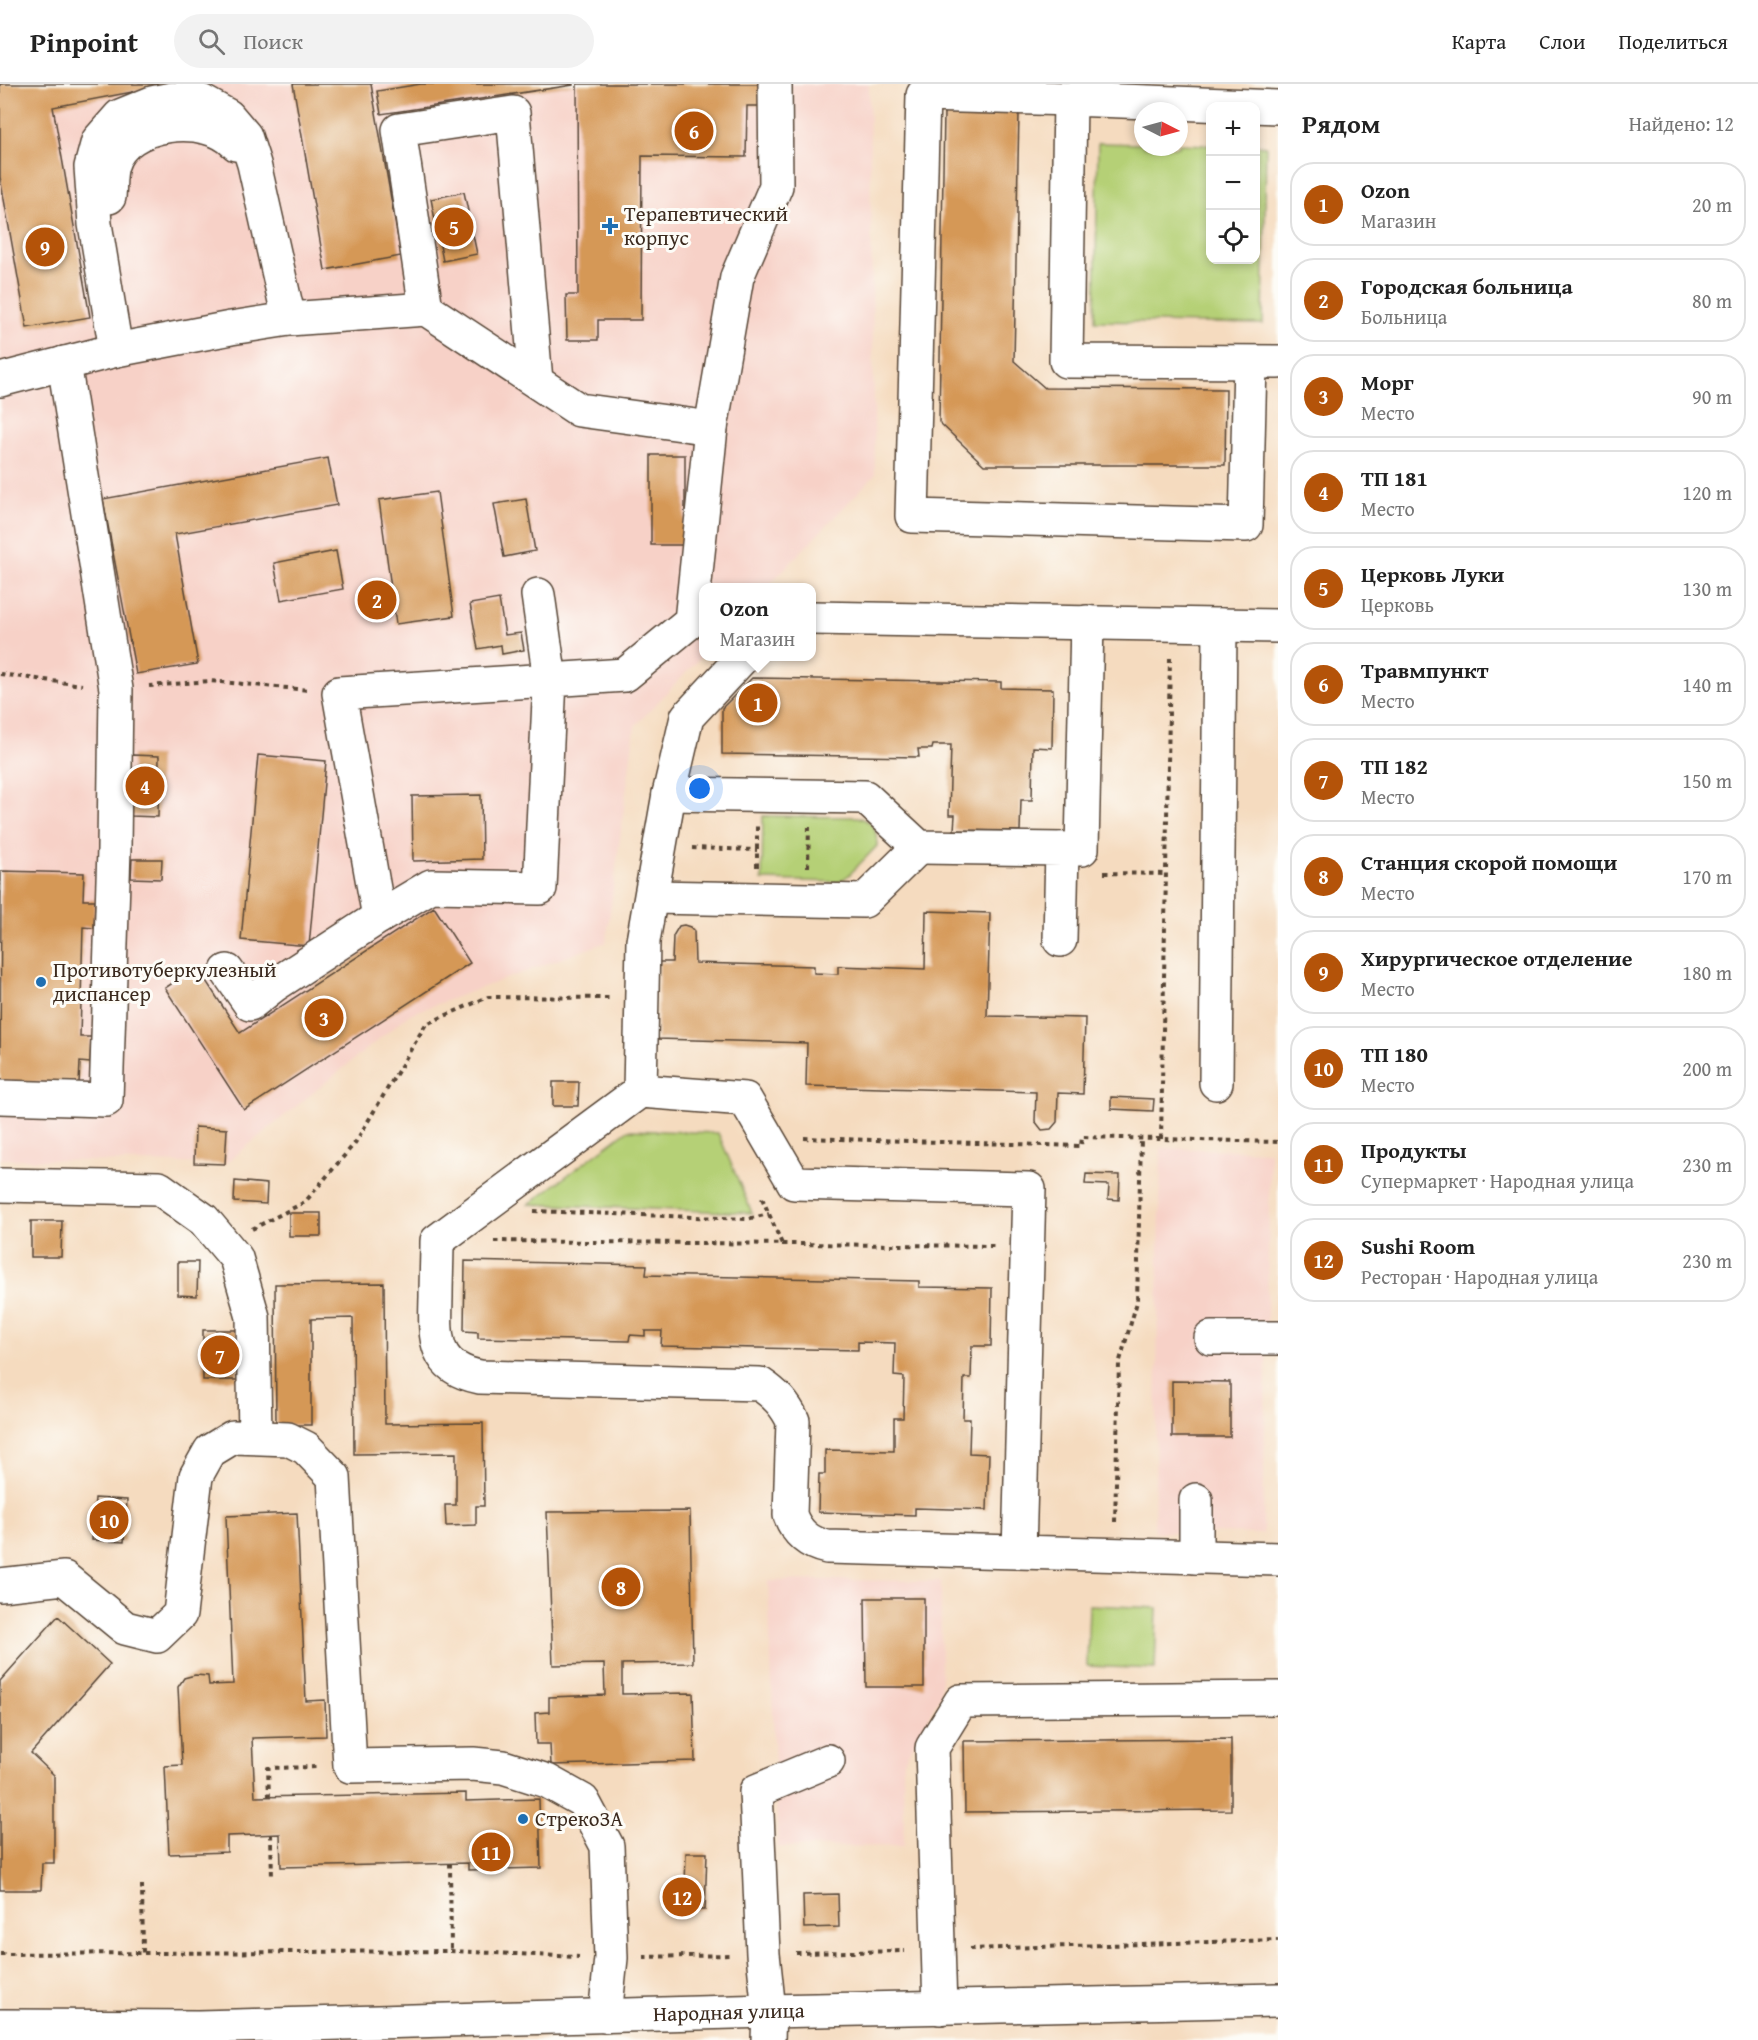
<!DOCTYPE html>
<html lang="ru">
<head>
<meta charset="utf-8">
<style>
	body { margin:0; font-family:"Gentium Book Plus",serif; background:#f2f2f2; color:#222 }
	.controls { position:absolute; right:18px; top:18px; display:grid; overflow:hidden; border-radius:12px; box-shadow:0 3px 9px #0003 }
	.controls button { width:54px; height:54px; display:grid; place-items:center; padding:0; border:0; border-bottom:2px solid #e0e0e0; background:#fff; color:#222; font:30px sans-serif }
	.compass { position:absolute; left:1134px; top:18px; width:54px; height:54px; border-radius:50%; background:#fff; box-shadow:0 3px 9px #0003; rotate:96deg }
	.you { position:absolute; left:700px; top:705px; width:21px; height:21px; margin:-15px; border:4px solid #fff; border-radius:50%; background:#1a73e8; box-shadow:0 0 0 9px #1a73e833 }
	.badge { display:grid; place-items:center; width:39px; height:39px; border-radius:50%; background:#b45309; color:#fff; font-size:20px; font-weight:700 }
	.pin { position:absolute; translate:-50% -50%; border:3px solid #fff; box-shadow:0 2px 6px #0006 }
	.popup { position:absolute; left:699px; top:499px; width:117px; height:78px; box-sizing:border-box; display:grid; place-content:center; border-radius:12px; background:#fff; filter:drop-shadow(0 2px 4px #0005); font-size:20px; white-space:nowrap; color:#767676 }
	.popup b { font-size:22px; color:#222 }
	.popup::after { content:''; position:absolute; left:50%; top:100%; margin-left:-12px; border:12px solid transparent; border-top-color:#fff }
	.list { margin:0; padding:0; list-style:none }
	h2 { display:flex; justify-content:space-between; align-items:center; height:78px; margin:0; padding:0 24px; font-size:26px }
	h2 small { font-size:20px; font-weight:400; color:#767676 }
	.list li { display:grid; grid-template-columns:39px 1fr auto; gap:18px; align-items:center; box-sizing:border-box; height:84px; margin:0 12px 12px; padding:0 12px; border:2px solid #e0e0e0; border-radius:24px }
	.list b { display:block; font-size:22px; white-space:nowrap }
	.list p { margin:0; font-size:20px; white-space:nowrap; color:#767676 }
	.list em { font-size:20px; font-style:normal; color:#767676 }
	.icon { flex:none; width:33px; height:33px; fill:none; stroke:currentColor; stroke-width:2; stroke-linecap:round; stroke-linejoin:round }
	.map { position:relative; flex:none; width:1278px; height:1956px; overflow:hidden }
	header { display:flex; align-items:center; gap:36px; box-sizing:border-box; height:84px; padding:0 30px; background:#fff; border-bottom:2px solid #e0e0e0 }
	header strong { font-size:28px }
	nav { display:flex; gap:33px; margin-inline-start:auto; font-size:21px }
	.search { width:420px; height:54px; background:#f2f2f2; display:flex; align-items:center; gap:15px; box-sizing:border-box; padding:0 21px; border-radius:33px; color:#767676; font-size:22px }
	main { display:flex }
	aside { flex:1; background:#fff }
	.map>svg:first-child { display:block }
	.built { fill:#f7d1c7 }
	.green { fill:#b5d076; stroke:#787d4a; stroke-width:1.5 }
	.building { fill:#d59857 }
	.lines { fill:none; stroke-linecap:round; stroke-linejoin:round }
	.minor-casing { stroke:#574536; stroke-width:36 }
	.path { stroke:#574536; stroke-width:4; stroke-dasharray:4.5 4.5; stroke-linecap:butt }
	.minor { stroke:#fff; stroke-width:33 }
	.poi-dot { fill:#1f6fb2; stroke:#fdfcf7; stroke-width:2 }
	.labels { text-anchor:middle; stroke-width:6; stroke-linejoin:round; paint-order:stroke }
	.poi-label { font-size:21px; fill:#3b2a1e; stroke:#fdfcf7; text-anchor:start }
	.street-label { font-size:21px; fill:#3b2a1e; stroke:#fdfcf7 }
</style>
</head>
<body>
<header>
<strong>Pinpoint</strong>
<div class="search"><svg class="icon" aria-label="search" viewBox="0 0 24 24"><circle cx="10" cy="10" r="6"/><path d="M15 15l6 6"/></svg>Поиск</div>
<nav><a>Карта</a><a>Слои</a><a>Поделиться</a></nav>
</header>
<main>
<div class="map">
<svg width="1278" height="1956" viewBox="0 0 1278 1956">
	<rect width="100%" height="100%" fill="#fdfcf7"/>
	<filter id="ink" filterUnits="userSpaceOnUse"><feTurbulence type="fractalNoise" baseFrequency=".0167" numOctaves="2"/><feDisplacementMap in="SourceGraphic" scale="12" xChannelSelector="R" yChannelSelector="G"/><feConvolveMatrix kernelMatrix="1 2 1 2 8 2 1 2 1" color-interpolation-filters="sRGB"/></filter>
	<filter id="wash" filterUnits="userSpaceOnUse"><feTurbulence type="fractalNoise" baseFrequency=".008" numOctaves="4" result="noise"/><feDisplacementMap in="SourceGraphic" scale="24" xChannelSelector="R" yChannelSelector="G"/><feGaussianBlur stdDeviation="1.35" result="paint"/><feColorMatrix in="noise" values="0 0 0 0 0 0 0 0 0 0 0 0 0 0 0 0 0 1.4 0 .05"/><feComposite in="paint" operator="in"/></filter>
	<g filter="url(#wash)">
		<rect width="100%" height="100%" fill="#f5dbbf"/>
		<!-- built -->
		<path class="built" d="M0,0H869L875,391L767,503L704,504V570L635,642L606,858L410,930L225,1080L0,1075Z
			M1161,1064L1270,1067L1263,1450L1154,1448Z
			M827,1496L941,1497V1610L903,1679L904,1762L778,1763L768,1497Z"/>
		<!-- green -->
		<path class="green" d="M1098,59L1143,60V63H1179V60L1210,61V176H1256V61L1266,62L1263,240L1095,237Z
			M763,732L858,733C874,738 877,746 877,762L849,791L839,798L762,796Z
			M628,1046L718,1049L752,1129L529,1120Z
			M1089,1521L1157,1524L1155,1585L1087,1582Z"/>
		<g id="blocks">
			<!-- building -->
			<path class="building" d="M0,0H174L53,23L90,233L27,244L0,93Z
				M293,0H371L401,172L325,186Z
				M421,0H573V1L381,30L377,7Z
				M577,0H771V22H747L746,73L642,72L641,236H598V256H567L566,211H578Z
				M944,27L1019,28L1014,277L1045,304L1226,305L1225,381H984L939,338Z
				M464,108L477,170L443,177L431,115Z
				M651,371H685V461H651Z
				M328,374L337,421L175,450L198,580L136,590L103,415Z
				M437,408L454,532L396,540L379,416Z
				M526,415L535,467L504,473L494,420Z
				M336,467L343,505L281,516L274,479Z
				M499,515L505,551L521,549L524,566L502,570L501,561L478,565L470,520Z
				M752,594L1001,598V604L1053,605L1052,664L1033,663L1032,716H1021L1020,747L954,746L955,731H949L951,661H933L932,665H918L919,673L722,670V624Z
				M132,671L159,672L158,733L131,732Z
				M258,671L326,677L309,862L241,856Z
				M481,711L482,775L413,777L412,712Z
				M132,775H162L161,795L131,794Z
				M1,787L84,789L83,816H95L94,844L83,843L80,953H91L90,979L80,978L79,1000L0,998Z
				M434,823L470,879L244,1026L165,904L197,883L240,949Z
				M926,827L990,829L987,932L1085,934L1083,1010L1058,1009L1057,1038L1051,1045L1042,1046L1035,1037L1036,1008L806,1002L807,959L657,955L659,878H672L673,852L679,842L684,841L690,843L694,847L695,879L814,882V889L838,890V882L925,885Z
				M553,998H579L578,1022H553Z
				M1111,1013L1154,1015L1153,1027L1111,1025Z
				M195,1043L227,1045L225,1080L194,1079Z
				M1086,1090L1120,1091L1119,1116L1108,1115L1109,1101L1085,1100Z
				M235,1097L267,1100L266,1120L234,1118Z
				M289,1129H321V1152H289Z
				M31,1137H62L61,1173H31Z
				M465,1177L647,1181L646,1191L919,1197V1203L992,1204L991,1262H972L971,1294H964L963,1335H970L969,1369L989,1370L987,1426L915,1424V1431L818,1428L819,1390H825V1366L894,1367V1334H903L904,1293L894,1292L895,1259L858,1258V1266L661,1262L662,1247H645V1252L630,1251L629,1257L478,1254V1248L464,1247Z
				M178,1178H198L197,1212L178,1211Z
				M384,1199L385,1340L483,1339L484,1422H476V1441L446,1442L445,1421H456V1369L354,1370L353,1234L311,1235V1341H276L275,1200Z
				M203,1246H237L238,1296H203Z
				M1172,1297L1230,1298V1353H1172Z
				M95,1414L127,1416L124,1458L92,1456Z
				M690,1427L693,1579L622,1580V1610L693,1609L695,1677L551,1681L550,1660H536L535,1629L549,1628V1613L605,1611L604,1580L553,1581L547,1428Z
				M297,1429L306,1617L325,1616L326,1652L252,1654L255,1713L466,1709V1717L539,1715L541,1784L468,1786V1779L281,1783L280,1750L227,1752V1768L169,1770L165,1682L182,1681L178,1603L184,1594L195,1591L208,1592L209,1601L233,1600L226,1432Z
				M865,1514H924V1603H866Z
				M58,1532L110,1580L31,1669L54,1691V1779H42L41,1806H0V1597Z
				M1231,1655V1726L965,1728L964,1657Z
				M686,1769H707L705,1826H670V1801H685Z
				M838,1810L839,1843L804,1844L803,1811Z"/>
		</g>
	</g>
	<g filter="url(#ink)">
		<use href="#blocks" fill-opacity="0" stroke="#574536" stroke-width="1.5"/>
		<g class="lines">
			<!-- minor casing -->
			<g class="minor-casing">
				<g id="minor">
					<path d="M1070,15L923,11L912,432L1246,441L1250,279"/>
					<path d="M1278,23L1070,15L1066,277L1278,278"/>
					<path d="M109,113C110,103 109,91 112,81C125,36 208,28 236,60"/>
					<path d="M426,225L399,46L513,29L536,297"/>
					<path d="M116,266L95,140L91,83L98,57L120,32L152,19L172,15L201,17L228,32L245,52L254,80L289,235"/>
					<path d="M0,296L116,266L231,244L289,235L426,225L579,326L711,344L737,193L776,102L775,0"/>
					<path d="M538,511L550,596L339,609L379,833L431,802L540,804L550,596L625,591L691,537L711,344"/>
					<path d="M812,534L1278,542"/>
					<path d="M669,710L865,713L919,763L1062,765L1060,856"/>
					<path d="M1062,765H1082L1087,538"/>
					<path d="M652,813L864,817L919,763"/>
					<path d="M227,887L250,920L273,902L379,833"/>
					<path d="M1216,999L1220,541"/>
					<path d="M640,1007L643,857L669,710L687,633L744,572"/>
					<path d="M0,1013L106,1016L114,765L116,605L64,279"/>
					<path d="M0,1101L159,1104L204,1136L236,1174L253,1233L255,1353"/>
					<path d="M1211,1254H1278"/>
					<path d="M1019,1468L1029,1105L794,1099L745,1015L640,1007L437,1157C437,1175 436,1194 436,1213C435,1252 432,1284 480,1293L760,1300C775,1310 785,1320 793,1337L790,1431C797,1449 808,1459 827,1463L1278,1475"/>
					<path d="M1196,1473V1416"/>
					<path d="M0,1501L64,1494L125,1544L157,1552L180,1530L196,1392L210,1367L233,1353L288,1355L306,1364L334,1393L350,1682L473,1680L503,1683L547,1697L583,1717L607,1762L611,1874L605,1932"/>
					<path d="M940,1924L932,1664L961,1617L1278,1614"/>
					<path id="s1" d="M0,1942L199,1943L769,1927L1278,1916"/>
					<path d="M768,1956L769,1927L763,1870L756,1707L828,1677"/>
				</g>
			</g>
			<!-- path -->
			<path class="path" d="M0,590L82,601
				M149,602L210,597L309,606
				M692,764L757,766
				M757,783V742
				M808,783L809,743
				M1104,789L1166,790
				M804,1054L1081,1062L1082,1053L1278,1058
				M1161,1055L1170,574
				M762,1114L782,1160
				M534,1127L747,1135L769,1130
				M252,1145L305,1118L355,1059L426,940L488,913L609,914
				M494,1157L994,1162
				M1115,1438L1119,1280L1137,1218L1141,1054
				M269,1713L268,1684L319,1683
				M271,1750L272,1795
				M450,1779L451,1867
				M142,1801L143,1870
				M970,1865L1278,1856
				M796,1869L905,1867
				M0,1870L451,1867L579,1873
				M643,1873L731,1871"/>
			<!-- minor -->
			<use href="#minor" class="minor"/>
		</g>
	</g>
	<!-- markers -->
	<g class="poi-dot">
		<path d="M607 133h6v6h6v6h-6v6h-6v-6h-6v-6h6z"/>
		<circle cx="41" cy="898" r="6"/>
		<circle cx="523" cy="1735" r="6"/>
	</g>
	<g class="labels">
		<!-- poi labels -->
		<g class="poi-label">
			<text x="624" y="137">Терапевтический<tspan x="624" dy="24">корпус</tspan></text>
			<text x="53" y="893">Противотуберкулезный<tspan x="53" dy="24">диспансер</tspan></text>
			<text x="535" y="1742">СтрекоЗА</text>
		</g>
		<!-- street labels -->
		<g class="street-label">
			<text dy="7" stroke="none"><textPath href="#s1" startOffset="729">Народная улица</textPath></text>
		</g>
	</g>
</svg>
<div class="controls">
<button>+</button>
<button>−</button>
<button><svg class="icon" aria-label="locate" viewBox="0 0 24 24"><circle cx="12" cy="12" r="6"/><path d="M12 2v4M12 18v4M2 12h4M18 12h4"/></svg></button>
</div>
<svg class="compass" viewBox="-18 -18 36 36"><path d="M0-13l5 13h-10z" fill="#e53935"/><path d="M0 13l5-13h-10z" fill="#767676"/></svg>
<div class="you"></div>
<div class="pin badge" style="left:758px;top:619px">1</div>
<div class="popup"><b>Ozon</b>Магазин</div>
<div class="pin badge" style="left:377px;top:516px">2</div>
<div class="pin badge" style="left:324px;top:934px">3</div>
<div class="pin badge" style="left:145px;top:702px">4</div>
<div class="pin badge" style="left:454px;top:143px">5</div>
<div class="pin badge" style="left:694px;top:47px">6</div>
<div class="pin badge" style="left:220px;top:1271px">7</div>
<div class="pin badge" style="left:621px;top:1503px">8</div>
<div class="pin badge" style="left:45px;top:163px">9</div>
<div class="pin badge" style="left:109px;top:1436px">10</div>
<div class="pin badge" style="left:491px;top:1768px">11</div>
<div class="pin badge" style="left:682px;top:1813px">12</div>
</div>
<aside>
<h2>Рядом<small>Найдено: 12</small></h2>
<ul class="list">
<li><span class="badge">1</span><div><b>Ozon</b><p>Магазин</p></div><em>20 m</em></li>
<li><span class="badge">2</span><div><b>Городская больница</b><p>Больница</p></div><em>80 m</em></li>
<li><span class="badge">3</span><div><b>Морг</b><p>Место</p></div><em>90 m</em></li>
<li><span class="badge">4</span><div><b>ТП 181</b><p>Место</p></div><em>120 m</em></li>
<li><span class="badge">5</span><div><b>Церковь Луки</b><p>Церковь</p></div><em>130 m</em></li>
<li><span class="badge">6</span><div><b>Травмпункт</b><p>Место</p></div><em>140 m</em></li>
<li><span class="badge">7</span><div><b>ТП 182</b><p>Место</p></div><em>150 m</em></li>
<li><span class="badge">8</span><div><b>Станция скорой помощи</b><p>Место</p></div><em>170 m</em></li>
<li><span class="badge">9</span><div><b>Хирургическое отделение</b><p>Место</p></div><em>180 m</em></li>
<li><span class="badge">10</span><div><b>ТП 180</b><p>Место</p></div><em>200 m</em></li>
<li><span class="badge">11</span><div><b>Продукты</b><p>Супермаркет · Народная улица</p></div><em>230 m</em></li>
<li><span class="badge">12</span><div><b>Sushi Room</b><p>Ресторан · Народная улица</p></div><em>230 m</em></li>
</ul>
</aside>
</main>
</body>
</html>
